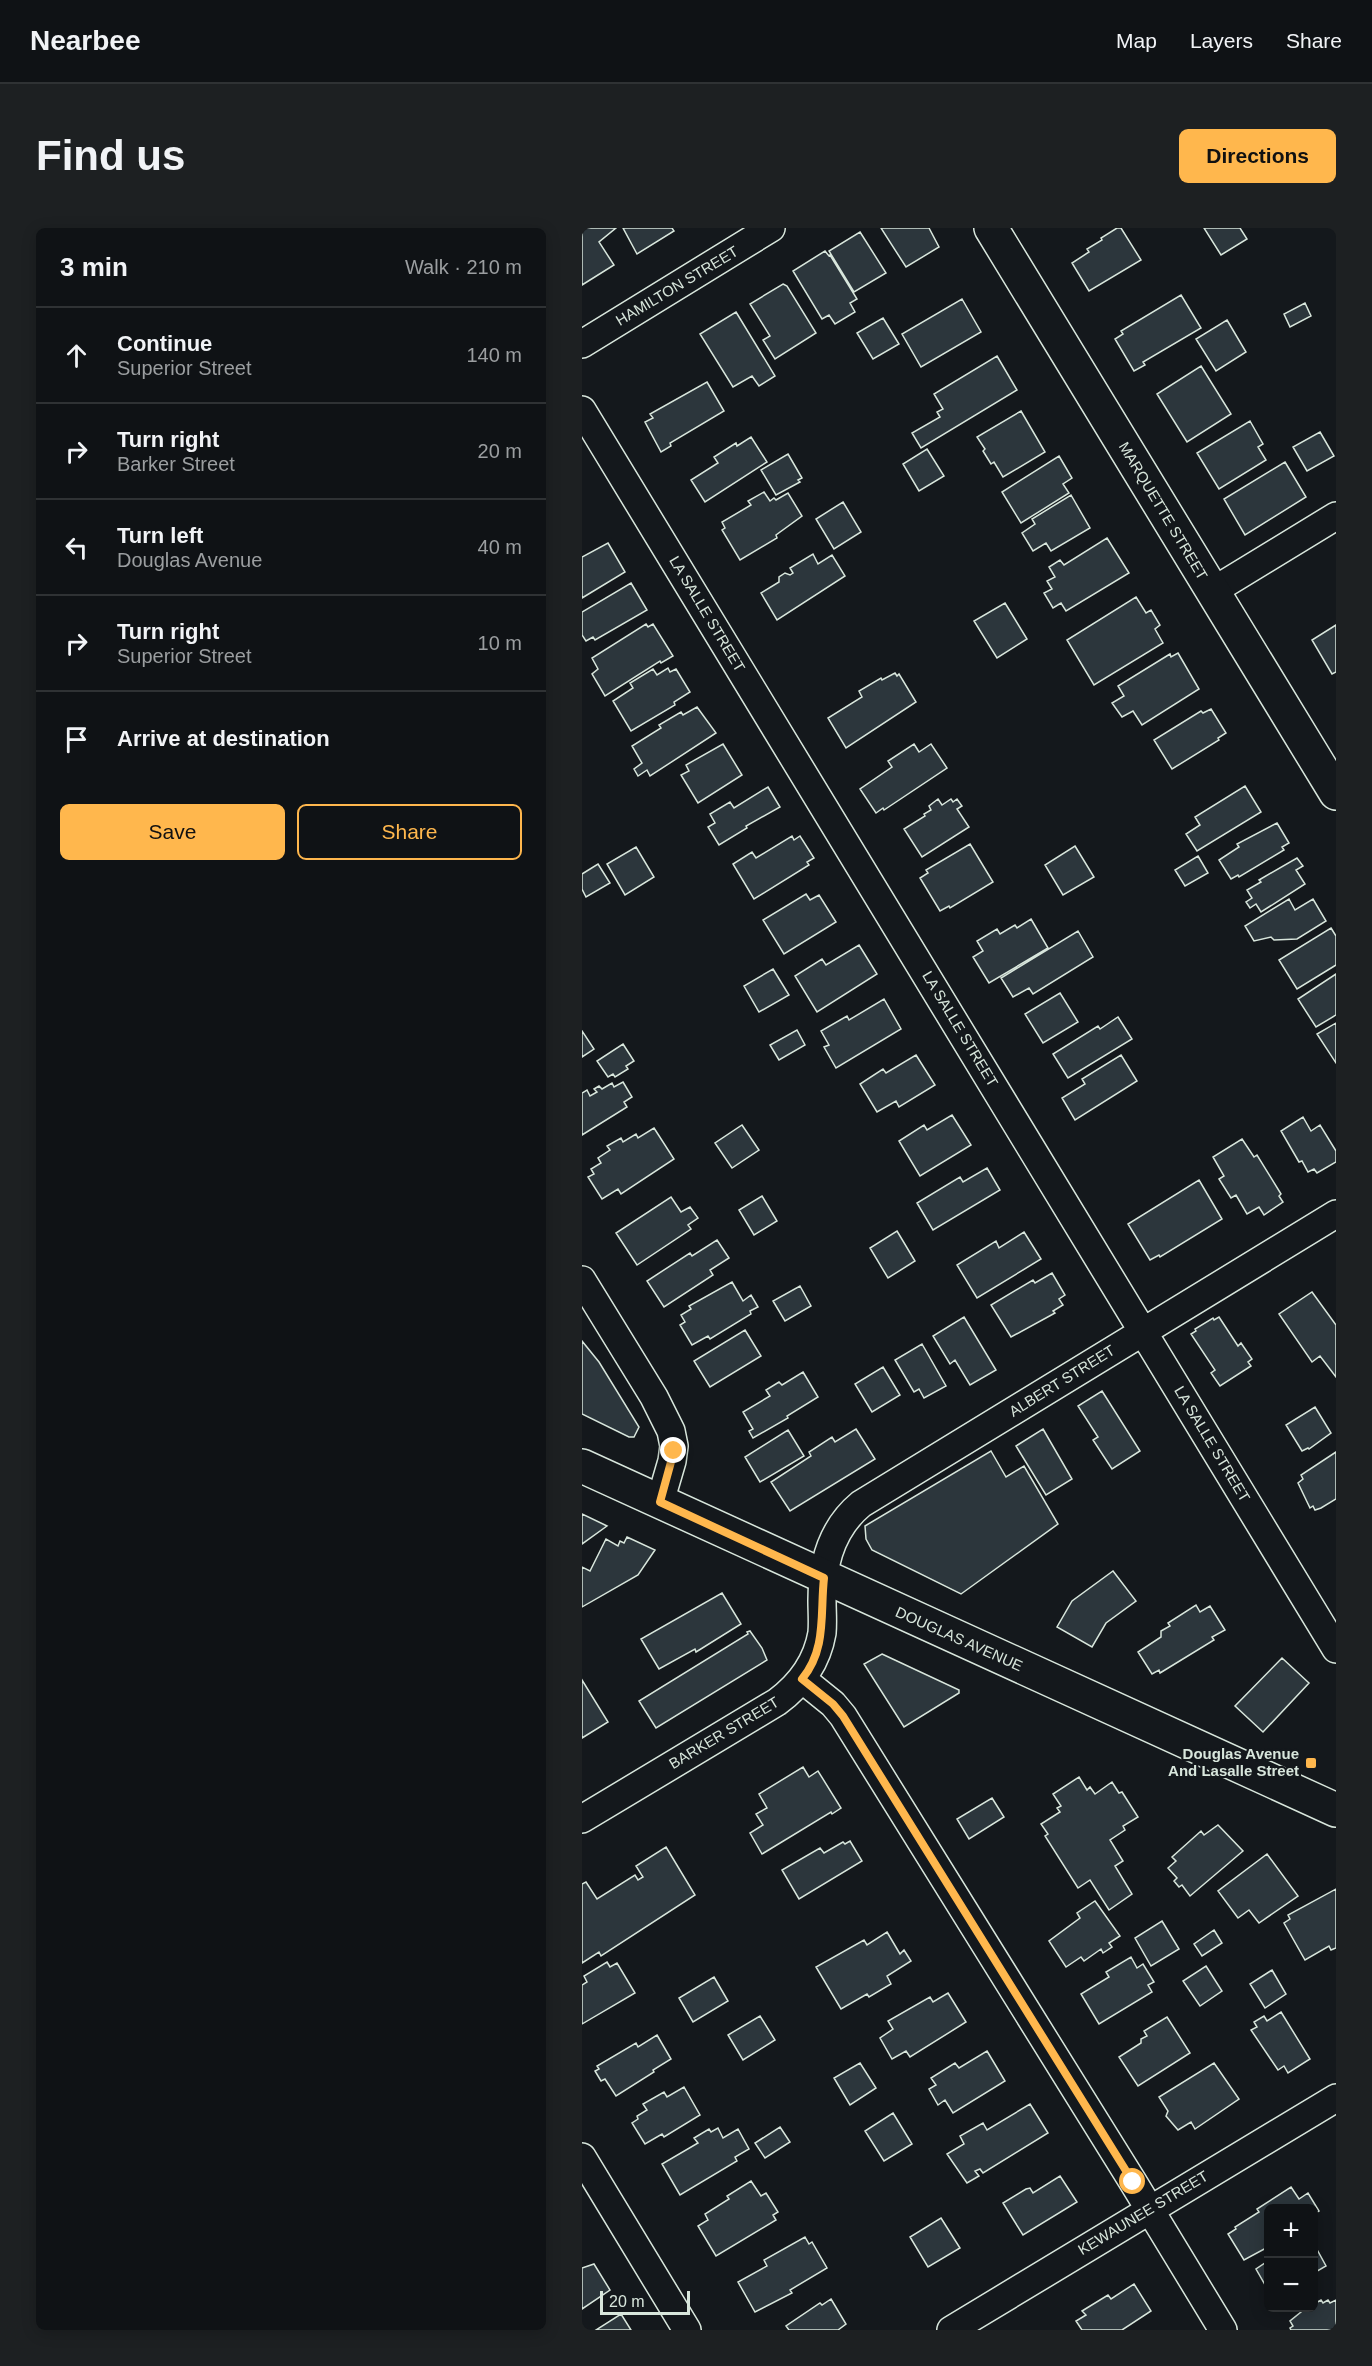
<!DOCTYPE html>
<html lang="en">
<head>
<meta charset="utf-8">
<style>
	body { margin:0; font-family:Arial,sans-serif; background:#1d2022; color:#f1f3f6 }
	.controls { position:absolute; right:18px; bottom:18px; display:grid; overflow:hidden; border-radius:9px; box-shadow:0 3px 15px #0003 }
	.controls button { width:54px; height:54px; display:grid; place-items:center; padding:0; border:0; border-bottom:2px solid #2f3234; background:#0f1215; color:#f1f3f6; font:30px sans-serif }
	.scale { position:absolute; left:18px; bottom:15px; width:90px; box-sizing:border-box; padding-left:6px; border:3px solid #d8e6dc; border-top:0; font-size:16px; line-height:21px; white-space:nowrap; color:#d8e6dc; -webkit-text-stroke:4px #14181c; paint-order:stroke }
	.stop { position:absolute; width:18px; height:18px; margin:-14px; border:4px solid #ffb74d; border-radius:50%; background:#fff }
	.stop.end { background:#ffb74d; border-color:#fff; box-shadow:0 2px 6px #0008 }
	.list { margin:0; padding:0; list-style:none }
	h2 { display:flex; justify-content:space-between; align-items:center; height:78px; margin:0; padding:0 24px; font-size:26px }
	h2 small { font-size:20px; font-weight:400; color:#9b9ea0 }
	.list li { display:grid; grid-template-columns:39px 1fr auto; gap:18px; align-items:center; box-sizing:border-box; height:96px; padding:0 24px; border-top:2px solid #2f3234 }
	.list b { display:block; font-size:22px; white-space:nowrap }
	.list p { margin:0; font-size:20px; white-space:nowrap; color:#9b9ea0 }
	.list em { font-size:20px; font-style:normal; color:#9b9ea0 }
	.actions { display:flex; gap:12px; padding:18px 24px }
	.actions a { flex:1; padding:14px 0; border:2px solid #ffb74d; border-radius:9px; text-align:center; font-size:21px; color:#ffb74d }
	.actions .main { background:#ffb74d; color:#111 }
	.icon { flex:none; width:33px; height:33px; fill:none; stroke:currentColor; stroke-width:2; stroke-linecap:round; stroke-linejoin:round }
	.map { position:relative; flex:none; width:754px; height:2102px; overflow:hidden; border-radius:9px }
	header { display:flex; align-items:center; gap:36px; box-sizing:border-box; height:84px; padding:0 30px; background:#0f1215; border-bottom:2px solid #2f3234 }
	header strong { font-size:28px }
	nav { display:flex; gap:33px; margin-inline-start:auto; font-size:21px }
	.intro { display:flex; align-items:center; justify-content:space-between; box-sizing:border-box; height:144px; padding:0 36px }
	h1 { margin:0; font-size:42px }
	.button { padding:15px 27px; border-radius:9px; background:#ffb74d; color:#111; font-size:21px; font-weight:700 }
	main { display:flex; gap:36px; padding:0 36px }
	aside { flex:1; background:#0f1215; border-radius:9px; box-shadow:0 3px 15px #0003 }
	.map>svg:first-child { display:block }
	.building { fill:#2c363c; stroke:#d8e6dc; stroke-width:1.5 }
	.lines { fill:none; stroke-linecap:round; stroke-linejoin:round }
	.minor-casing { stroke:#d8e6dc; stroke-width:30 }
	.tertiary-casing { stroke:#d8e6dc; stroke-width:36 }
	.primary-casing { stroke:#d8e6dc; stroke-width:36 }
	.minor { stroke:#14181c; stroke-width:27 }
	.tertiary { stroke:#14181c; stroke-width:33 }
	.primary { stroke:#14181c; stroke-width:33 }
	.route { stroke:#ffb74d; stroke-width:8 }
	.poi-dot { fill:#ffb74d; stroke:#14181c; stroke-width:2 }
	.labels { text-anchor:middle; stroke-width:4.5; stroke-linejoin:round; paint-order:stroke }
	.street-label { font-size:15px; fill:#d8e6dc; stroke:#14181c }
	.poi-label { font-size:15px; font-weight:bold; fill:#d8e6dc; stroke:#14181c; text-anchor:end }
</style>
</head>
<body>
<header>
<strong>Nearbee</strong>
<nav><a>Map</a><a>Layers</a><a>Share</a></nav>
</header>
<div class="intro"><h1>Find us</h1><a class="button">Directions</a></div>
<main>
<aside>
<h2>3 min<small>Walk · 210 m</small></h2>
<ul class="list">
<li><svg class="icon" aria-label="ahead" viewBox="0 0 24 24"><path d="M12 20V5M6 11l6-6 6 6"/></svg><div><b>Continue</b><p>Superior Street</p></div><em>140 m</em></li>
<li><svg class="icon" aria-label="right" viewBox="0 0 24 24"><path d="M7 20v-9h11M14 6l5 5-5 5"/></svg><div><b>Turn right</b><p>Barker Street</p></div><em>20 m</em></li>
<li><svg class="icon" aria-label="left" viewBox="0 0 24 24"><path d="M17 20v-9H6M10 6l-5 5 5 5"/></svg><div><b>Turn left</b><p>Douglas Avenue</p></div><em>40 m</em></li>
<li><svg class="icon" aria-label="right" viewBox="0 0 24 24"><path d="M7 20v-9h11M14 6l5 5-5 5"/></svg><div><b>Turn right</b><p>Superior Street</p></div><em>10 m</em></li>
<li><svg class="icon" aria-label="arrive" viewBox="0 0 24 24"><path d="M6 21V4h12l-3 4 3 4H6"/></svg><div><b>Arrive at destination</b></div></li>
</ul>
<div class="actions"><a class="main">Save</a><a>Share</a></div>
</aside>
<div class="map">
<svg width="754" height="2102" viewBox="0 0 754 2102">
	<rect width="100%" height="100%" fill="#14181c"/>
	<!-- building -->
	<path class="building" d="M0,0H34L17,14L32,37L0,57Z
		M41,0H90L92,3L55,26Z
		M299,0H347L357,19L324,39Z
		M535,0H539L559,32L507,63L490,35L507,24L505,21L520,12L519,10Z
		M622,0H658L665,11L639,27Z
		M278,4L304,45L272,64L247,23Z
		M243,23L247,28L248,27L275,71L268,75L273,84L253,96L247,87L240,91L211,43Z
		M201,56L205,58L234,105L193,131L181,112L188,108L168,76Z
		M599,67L619,100L561,134L563,137L552,143L533,111L541,106L539,103Z
		M380,71L399,104L339,139L320,106Z
		M723,75L729,88L708,99L702,86Z
		M154,84L193,148L177,158L170,148L151,159L118,106Z
		M301,90L317,116L291,131L275,105Z
		M645,92L664,124L634,143L614,111Z
		M415,128L435,162L339,220L330,205L358,189L355,184L361,181L352,166Z
		M619,138L649,186L605,214L575,166Z
		M125,154L142,183L88,215L89,218L79,224L63,194L71,190L68,186Z
		M439,183L463,224L421,249L412,234L409,236L401,223L403,221L395,209Z
		M668,193L681,216L676,219L684,232L637,261L615,225Z
		M738,204L752,228L725,243L711,219Z
		M169,209L185,234L123,274L109,252L136,235L132,229L154,215L155,218Z
		M345,221L362,248L337,263L321,236Z
		M206,226L220,250L216,252L218,254L194,267L179,242Z
		M477,228L490,250L481,256L487,265L439,295L420,264Z
		M703,234L724,269L663,307L642,271Z
		M182,264L188,273L192,270L194,272L206,265L220,288L194,307L195,310L158,332L140,302L143,300L140,294L169,277L166,273Z
		M489,267L508,300L469,323L464,315L451,323L440,305L453,296L450,291Z
		M261,274L279,304L252,321L234,291Z
		M525,310L547,345L484,383L479,375L471,380L462,365L470,361L465,353L473,349L467,339L478,332L482,337Z
		M26,315L43,344L0,370V329Z
		M231,326L236,336L250,327L263,348L195,392L179,365L197,354V349L203,345L208,347L211,345L208,340Z
		M49,355L65,382L13,412L11,409L4,413L0,407V384Z
		M554,369L564,385L569,382L578,397L573,401L581,415L512,457L485,412Z
		M423,375L445,411L415,430L392,393Z
		M64,396L66,399L71,396L91,428L79,435L78,433L23,468L10,446L16,441L10,430Z
		M754,397V444L750,446L730,412Z
		M596,425L617,461L560,497L551,483L540,489L530,475L542,468L536,458L588,426L589,429Z
		M86,440L88,444L94,441L108,464L92,474L93,477L49,503L31,473L51,460L48,455L71,441L75,447Z
		M313,445L315,448L317,446L334,474L264,520L246,490L280,469L277,463L299,450L300,452Z
		M115,479L134,505L68,548L65,542L56,548L52,541L60,535L50,518L79,500L77,497L99,484L101,487Z
		M629,481L644,505L636,510L637,512L590,541L572,512L619,483L621,485Z
		M141,516L160,547L116,575L99,547L107,543L104,537Z
		M332,516L337,524L349,516L365,540L302,582L301,580L294,585L278,561L310,539L306,533Z
		M663,558L679,584L615,623L604,606L618,597L613,589Z
		M186,559L198,579L164,598L165,600L137,617L126,599L133,595L128,586L148,574L152,580Z
		M356,571L360,577L369,571L371,574L375,571L380,578L375,581L387,599L340,629L322,601L343,588L342,586L349,582L347,578Z
		M695,595L707,615L700,619L702,622L657,649L656,647L649,651L637,632L657,619L655,616Z
		M210,608L212,612L218,608L232,630L225,634L227,637L172,671L151,636L170,624L174,630Z
		M388,616L411,654L368,680L367,678L358,683L338,650L346,645L344,642Z
		M493,618L512,649L481,667L463,637Z
		M54,619L72,649L43,667L25,636Z
		M616,628L626,645L603,658L593,642Z
		M715,630L721,638L714,642L723,656L679,684L674,676L668,680L664,674L670,670L665,662L679,654L677,652Z
		M16,636L28,655L4,669L0,661V646Z
		M224,666L228,672L237,667L254,694L202,726L181,692Z
		M707,671L713,682L731,671L744,693L715,711L692,712L689,709L672,713L663,698Z
		M449,691L466,720L407,755L391,729L401,723L395,713L415,701L418,706L433,697L435,700Z
		M749,700L754,708V737L715,761L697,732Z
		M496,703L511,729L451,766L447,760L431,769L419,750Z
		M277,717L295,746L235,784L213,748L240,731L244,737Z
		M191,741L207,767L177,784L162,758Z
		M754,746V787L734,799L716,771Z
		M478,765L496,794L461,815L443,786Z
		M302,771L319,801L254,840L242,819L247,817L239,803L265,788L267,792Z
		M536,789L550,811L486,850L471,826L516,798L518,801Z
		M754,795V835L735,806Z
		M215,802L223,817L197,832L188,817Z
		M0,803L12,821L0,829Z
		M41,816L52,833L44,838L46,841L33,849L31,846L26,849L15,833Z
		M334,827L353,857L317,879L314,873L295,884L278,856L301,841L304,845Z
		M539,827L555,853L493,892L480,870L503,856L500,851Z
		M41,854L50,869L42,874L45,879L0,907V865L5,862L8,868L15,864L12,861L17,858L20,861L30,855L32,859Z
		M370,887L389,917L338,948L317,913L342,897L345,902Z
		M721,889L729,903L738,897L754,923V934L735,945L732,941L726,944L720,933L717,934L699,903Z
		M160,897L177,922L150,940L133,915Z
		M72,900L92,931L39,966L36,961L20,971L6,949L12,946L9,941L19,935L16,930L28,922L25,918L39,910L41,914L54,906L56,910Z
		M660,911L672,929L675,927L699,966L697,968L701,974L682,987L677,979L665,986L654,967L649,970L637,951L642,948L631,929Z
		M405,940L418,962L351,1002L335,975L378,949L381,954Z
		M617,952L640,991L578,1029L577,1027L568,1032L546,996Z
		M180,968L195,993L172,1007L157,982Z
		M89,969L99,984L108,979L116,990L106,997L109,1001L55,1037L34,1005Z
		M315,1003L333,1033L306,1050L288,1020Z
		M442,1004L459,1031L395,1070L375,1037L414,1013L417,1020Z
		M135,1012L147,1030L128,1042L131,1047L82,1079L65,1053L108,1025L110,1028Z
		M470,1045L483,1067L477,1071L481,1077L471,1083L473,1085L429,1109L409,1077L451,1052L453,1055Z
		M150,1054L161,1073L169,1067L176,1079L168,1083L169,1086L128,1111L126,1108L110,1117L98,1097L103,1094L99,1087L109,1081L107,1078Z
		M218,1058L229,1078L203,1093L191,1073Z
		M730,1064L754,1097V1149L738,1128L730,1134L697,1086Z
		M382,1089L414,1142L388,1157L373,1132L368,1136L351,1108Z
		M637,1089L656,1118L659,1115L670,1131L666,1134L669,1138L638,1158L629,1145L633,1142L609,1106L614,1103L613,1101L631,1090L632,1092Z
		M163,1102L179,1128L128,1159L112,1133Z
		M0,1113L17,1134L57,1199L52,1209H47L0,1186Z
		M340,1116L364,1158L342,1170L337,1161L332,1164L313,1132Z
		M301,1139L318,1167L290,1184L273,1156Z
		M221,1144L236,1169L205,1188L206,1190L171,1210L167,1203L171,1201L161,1184L188,1168L184,1162L197,1154L200,1157Z
		M520,1163L558,1223L530,1241L511,1212L516,1209L496,1178Z
		M733,1179L749,1205L727,1221L726,1220L720,1223L704,1197Z
		M274,1201L293,1231L208,1283L189,1254L229,1228L227,1224L250,1209L253,1214Z
		M461,1201L490,1251L464,1267L434,1218Z
		M206,1202L222,1228L178,1254L163,1229Z
		M409,1223L424,1249L442,1238L476,1296L379,1366L290,1322L284,1311L283,1298Z
		M754,1224V1271L739,1280L733,1282L731,1278L728,1280L716,1255L721,1251L719,1247Z
		M0,1286L25,1298L0,1316Z
		M45,1309L73,1322L56,1347L0,1379V1339L8,1343L24,1311L36,1318L38,1313L42,1315Z
		M531,1343L554,1373L524,1395L510,1419L475,1399L490,1373Z
		M140,1365L159,1396L114,1424L113,1421L77,1441L59,1411Z
		M614,1377L618,1384L628,1378L643,1402L630,1409L632,1412L578,1445L577,1442L570,1446L556,1424L579,1409V1403L588,1398L586,1395Z
		M168,1403L180,1420L185,1432L74,1500L57,1473L166,1406L165,1404Z
		M300,1426L377,1462V1465L322,1499L282,1436Z
		M700,1430L727,1455L681,1504L653,1478Z
		M0,1452L26,1494L0,1510Z
		M221,1539L227,1549L236,1543L259,1580L250,1586L249,1584L180,1626L168,1605L181,1597L174,1586L185,1580L177,1566Z
		M497,1549L505,1562L508,1559L513,1566L530,1554L537,1565L540,1564L556,1589L541,1598L543,1602L528,1612L541,1633L533,1638L550,1666L527,1682L508,1652L496,1660L463,1608L466,1606L459,1596L478,1584L475,1580L479,1578L471,1566Z
		M410,1570L422,1589L387,1611L375,1591Z
		M636,1597L661,1623L608,1668L600,1657L597,1659L592,1653L595,1650L586,1640L594,1633L590,1629L619,1603L622,1607Z
		M268,1613L280,1633L217,1671L200,1642L238,1620L242,1625L261,1614L263,1616Z
		M84,1619L113,1667L19,1728L17,1724L0,1735V1656L4,1654L15,1671L53,1647L56,1652L61,1649L54,1638Z
		M685,1626L716,1668L677,1695L667,1682L656,1690L636,1663Z
		M754,1661V1720L749,1722L747,1718L723,1732L702,1695L708,1691L706,1687Z
		M513,1673L538,1708L527,1715L530,1719L521,1725L519,1721L502,1733L499,1729L484,1739L467,1713L498,1690L495,1685Z
		M580,1693L597,1721L569,1738L553,1710Z
		M632,1702L640,1715L620,1728L612,1716Z
		M305,1704L318,1726L322,1722L329,1733L305,1748L309,1756L287,1769L285,1766L259,1781L234,1739L282,1712L285,1717Z
		M549,1729L555,1740L561,1736L572,1754L566,1757L570,1764L517,1796L499,1766L527,1749L524,1744Z
		M25,1734L28,1739L35,1735L53,1765L0,1796V1757L5,1754L2,1748Z
		M624,1738L640,1763L618,1778L601,1753Z
		M690,1742L704,1766L683,1780L668,1756Z
		M132,1749L146,1773L111,1794L97,1770Z
		M366,1765L384,1794L328,1829L324,1823L310,1831L298,1810L311,1801L306,1793L348,1769L351,1774Z
		M699,1784L728,1831L706,1845L702,1838L696,1842L669,1802L675,1799L672,1794L682,1788L685,1793Z
		M178,1788L193,1812L161,1832L146,1807Z
		M585,1789L608,1825L556,1858L537,1829L559,1815V1811L565,1808L562,1803Z
		M75,1807L89,1831L71,1842L72,1844L34,1868L23,1851L19,1853L13,1843L17,1841L15,1838L54,1815L56,1819Z
		M405,1823L423,1853L371,1885L363,1872L356,1877L347,1861L354,1857L349,1850L373,1835L377,1840Z
		M278,1835L294,1860L268,1877L252,1850Z
		M632,1835L657,1871L613,1901L609,1894L596,1902L584,1888L586,1883L577,1869Z
		M102,1859L118,1887L82,1909L80,1906L63,1916L50,1895L56,1891L55,1888L65,1882L61,1876L82,1864L85,1869Z
		M448,1876L466,1905L401,1945L398,1941L393,1943L397,1948L385,1955L365,1926L382,1916L378,1908L401,1895L405,1902Z
		M311,1885L330,1916L302,1933L283,1903Z
		M198,1899L208,1914L183,1930L173,1915Z
		M136,1900L141,1910L156,1901L167,1921L153,1929L155,1933L98,1967L80,1936L116,1915L112,1910L127,1901L129,1904Z
		M478,1948L495,1974L441,2007L421,1975L444,1961L448,1960L451,1965Z
		M169,1953L179,1968L184,1965L196,1984L191,1987L194,1992L134,2028L116,1998L126,1992L123,1986L147,1971L145,1968Z
		M709,1959L717,1971L726,1965L737,1983L732,1986V1980H686V2019L662,2032L646,2006L654,2001L653,1999L677,1984L675,1981Z
		M359,1990L378,2020L346,2039L328,2009Z
		M223,2009L227,2016L230,2014L245,2040L208,2062L210,2065L173,2084L156,2054L185,2038L182,2032Z
		M732,2016L744,2038L732,2045Z
		M686,2033V2062L674,2041Z
		M12,2036L28,2062L0,2081V2040Z
		M552,2056L569,2083L540,2102H500L494,2093L504,2087L500,2083L526,2067L529,2071Z
		M249,2071L264,2096L256,2102H207L204,2098L238,2075L240,2077Z
		M739,2072L741,2075L746,2072L748,2075L754,2072V2102H709L708,2100L711,2098L708,2093L724,2080H732V2076Z
		M39,2086L49,2102H14Z"/>
	<g class="lines">
		<!-- minor casing -->
		<g class="minor-casing">
			<path id="minor" d="M0,116L189,0
				M0,182L754,1421
				M631,363L754,288
				M0,1052L72,1169L89,1203L92,1218L90,1233L78,1274
				M220,1451L251,1476L261,1488L551,1954L641,2102
				M0,1591L195,1474C218,1457 235,1434 240,1405C241,1394 240,1383 240,1373C240,1336 250,1300 279,1276L754,986
				M0,1929L105,2102
				M369,2102L754,1870"/>
		</g>
		<!-- tertiary casing -->
		<g class="tertiary-casing">
			<path id="tertiary" d="M409,0L754,565"/>
		</g>
		<!-- primary casing -->
		<g class="primary-casing">
			<path id="primary" d="M0,1238L754,1582"/>
		</g>
		<!-- minor -->
		<use href="#minor" class="minor"/>
		<!-- tertiary -->
		<use href="#tertiary" class="tertiary"/>
		<!-- primary -->
		<use href="#primary" class="primary"/>
	</g>
	<g class="lines">
		<!-- route -->
		<path class="route" d="M92,1223L78,1274L242,1350C238,1385 245,1421 220,1451L251,1476L261,1488L551,1954"/>
	</g>
	<!-- markers -->
	<rect class="poi-dot" x="723" y="1529" width="12" height="12" rx="3"/>
	<g class="labels">
		<!-- street labels -->
		<g class="street-label">
			<text transform="translate(95 58) rotate(-31)" y="5">HAMILTON STREET</text>
			<text transform="translate(581 283) rotate(59)" y="5">MARQUETTE STREET</text>
			<text transform="translate(125 386) rotate(59)" y="5">LA SALLE STREET</text>
			<text transform="translate(378 801) rotate(59)" y="5">LA SALLE STREET</text>
			<text transform="translate(480 1153) rotate(-32)" y="5">ALBERT STREET</text>
			<text transform="translate(630 1216) rotate(59)" y="5">LA SALLE STREET</text>
			<text transform="translate(377 1411) rotate(24)" y="5">DOUGLAS AVENUE</text>
			<text transform="translate(142 1505) rotate(-31)" y="5">BARKER STREET</text>
			<text transform="translate(561 1985) rotate(-31)" y="5">KEWAUNEE STREET</text>
		</g>
		<!-- poi labels -->
		<g class="poi-label">
			<text x="717" y="1531">Douglas Avenue<tspan x="717" dy="17">And Lasalle Street</tspan></text>
		</g>
	</g>
</svg>
<div class="controls">
<button>+</button>
<button>−</button>
</div>
<div class="scale">20 m</div>
<div class="stop" style="left:551px;top:1954px"></div>
<div class="stop end" style="left:92px;top:1223px"></div>
</div>
</main>
</body>
</html>
